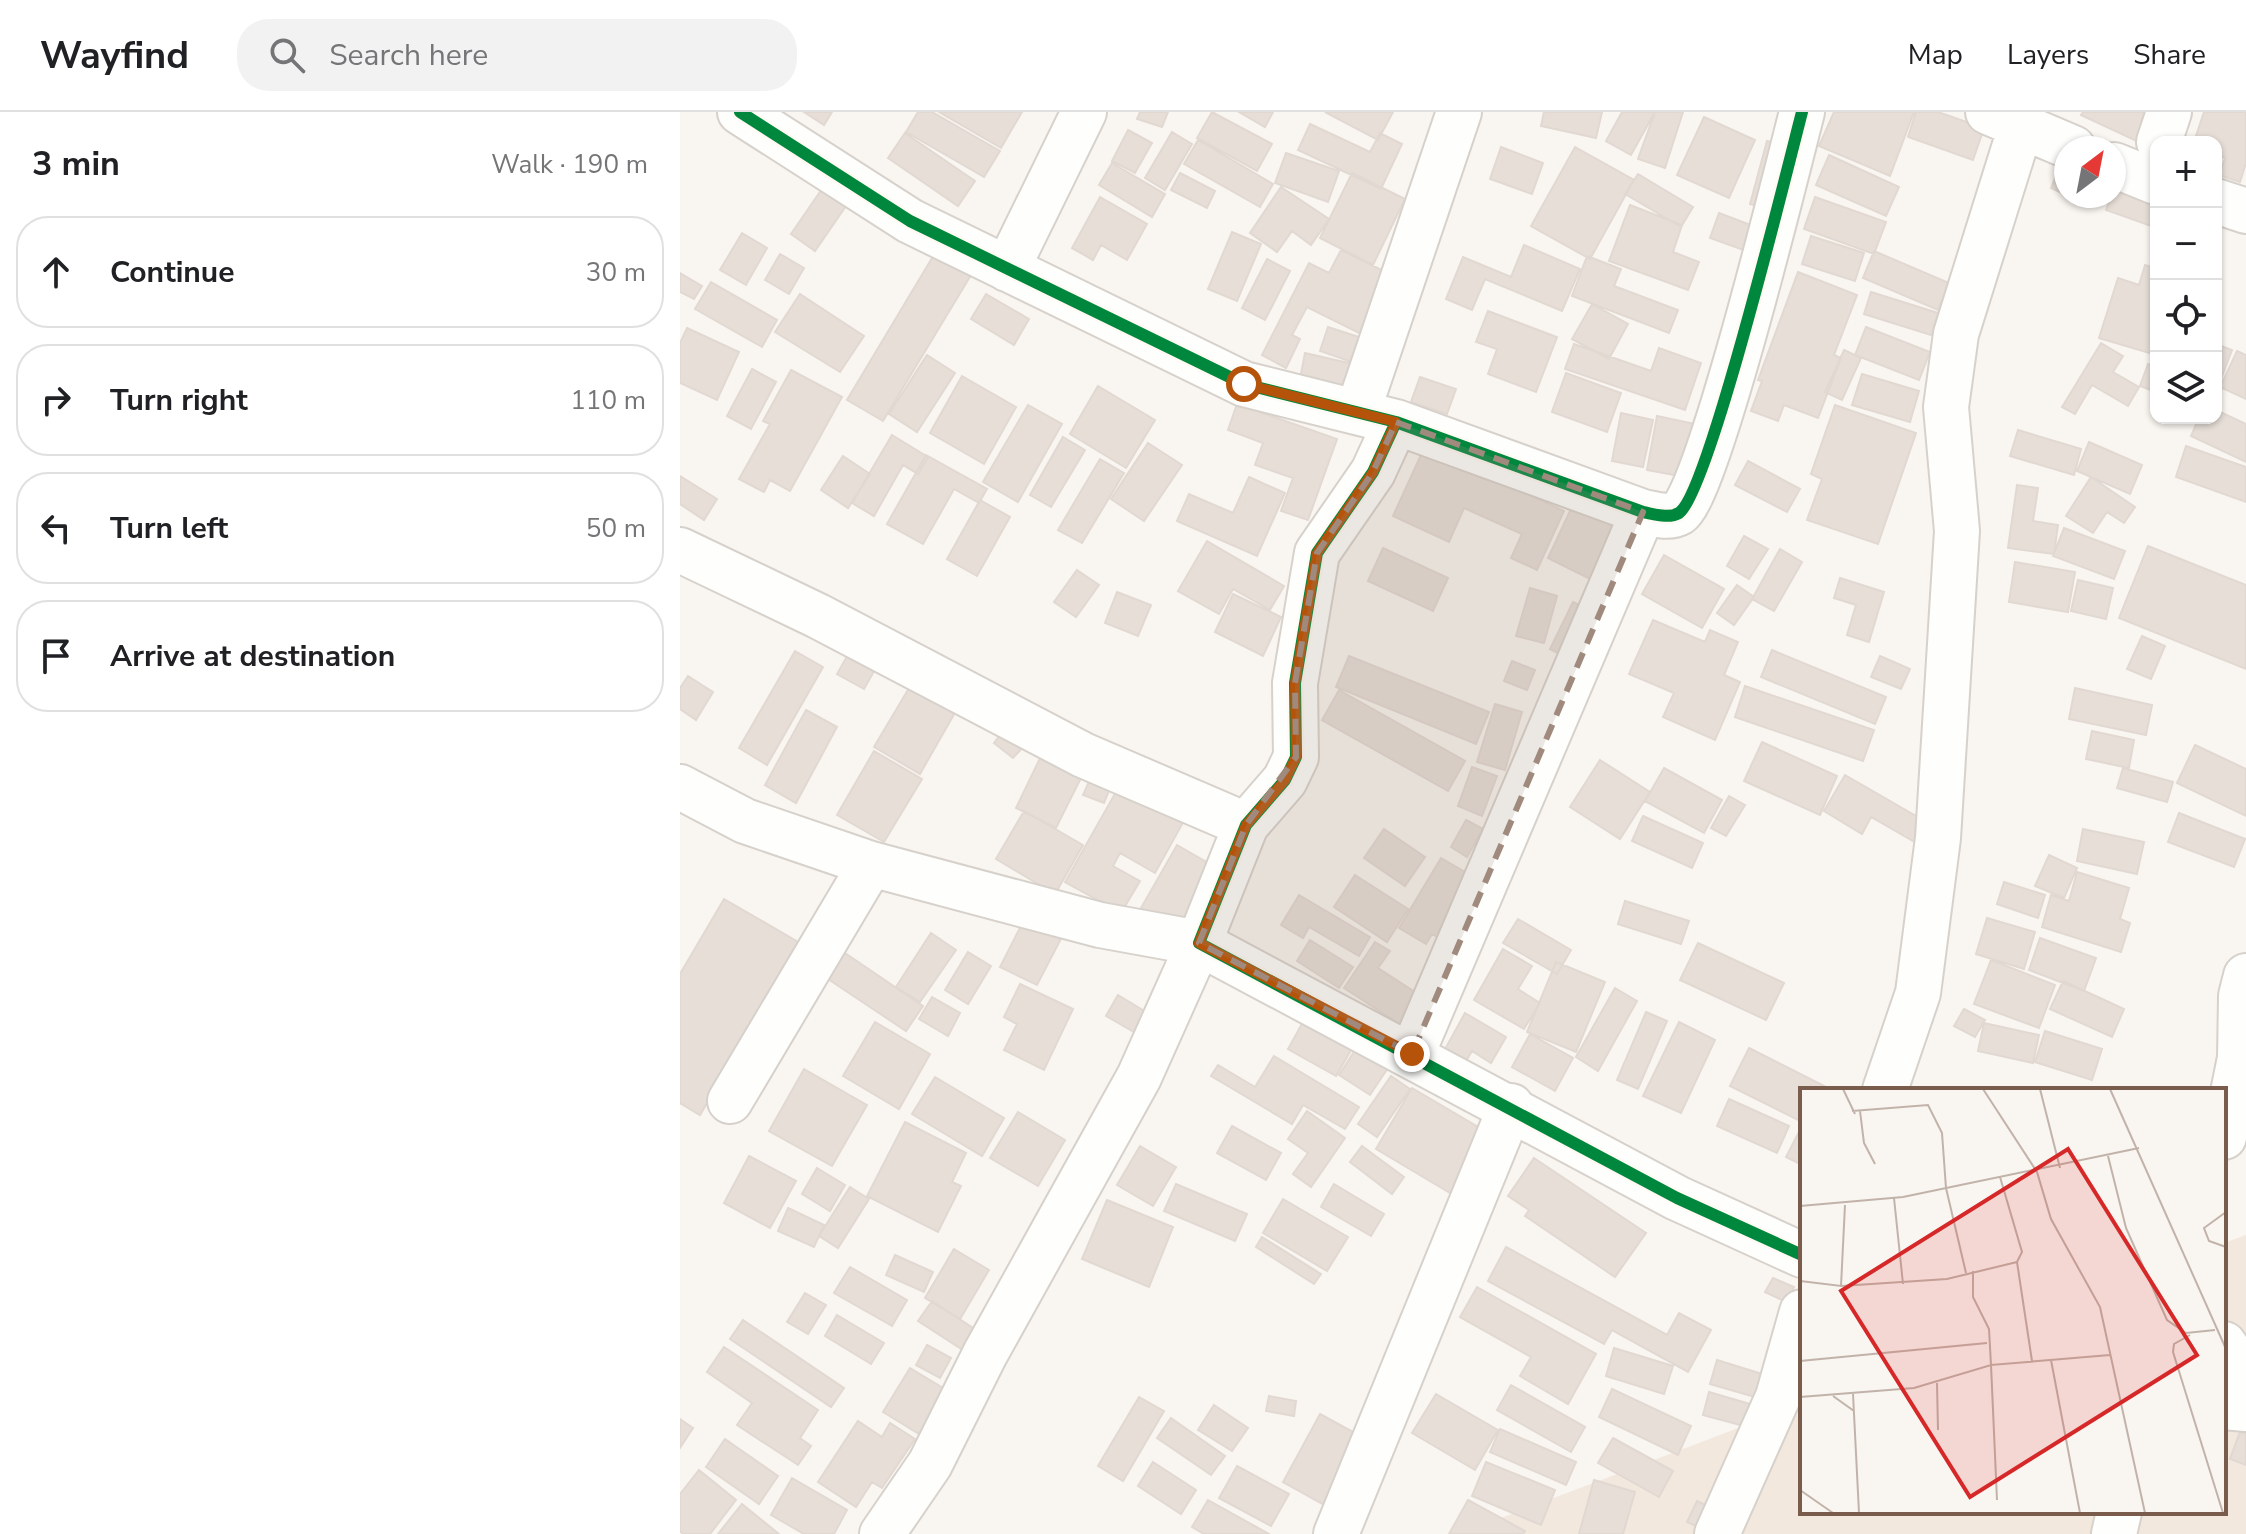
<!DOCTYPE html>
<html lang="en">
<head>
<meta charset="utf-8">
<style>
	body { margin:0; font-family:"Nunito Sans",sans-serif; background:#f2f2f2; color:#202124 }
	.controls { position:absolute; right:24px; top:24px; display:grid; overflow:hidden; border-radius:16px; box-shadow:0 2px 6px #0004 }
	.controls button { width:72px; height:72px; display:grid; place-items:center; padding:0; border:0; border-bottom:2px solid #e0e0e0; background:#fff; color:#202124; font:40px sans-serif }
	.compass { position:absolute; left:1374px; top:24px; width:72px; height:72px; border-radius:50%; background:#fff; box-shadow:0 2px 6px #0004; rotate:32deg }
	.stop { position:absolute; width:24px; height:24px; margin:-18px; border:6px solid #b45309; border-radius:50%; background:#fff }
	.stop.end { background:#b45309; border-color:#fff; box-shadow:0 2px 8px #0008 }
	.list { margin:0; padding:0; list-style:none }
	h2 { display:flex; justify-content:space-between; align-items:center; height:104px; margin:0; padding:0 32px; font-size:34px }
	h2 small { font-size:26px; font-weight:400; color:#757577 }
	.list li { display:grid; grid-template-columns:52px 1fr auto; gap:24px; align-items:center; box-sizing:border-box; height:112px; margin:0 16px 16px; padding:0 16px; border:2px solid #e0e0e0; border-radius:32px }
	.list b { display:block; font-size:30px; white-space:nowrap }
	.list em { font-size:26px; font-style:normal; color:#757577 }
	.icon { flex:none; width:44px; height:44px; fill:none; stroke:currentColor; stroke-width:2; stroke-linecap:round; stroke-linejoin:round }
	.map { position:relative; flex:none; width:1566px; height:1422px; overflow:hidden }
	header { display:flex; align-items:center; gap:48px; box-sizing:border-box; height:112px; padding:0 40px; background:#fff; border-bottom:2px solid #e0e0e0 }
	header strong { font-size:38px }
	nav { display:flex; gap:44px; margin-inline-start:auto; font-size:28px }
	.search { width:560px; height:72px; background:#f2f2f2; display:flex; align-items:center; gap:20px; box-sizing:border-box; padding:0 28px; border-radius:32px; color:#757577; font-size:30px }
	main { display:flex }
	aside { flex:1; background:#fff }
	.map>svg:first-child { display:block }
	.residential { fill:#f2e8de }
	.building { fill:#e6ded7; stroke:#e2d8d2; stroke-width:2 }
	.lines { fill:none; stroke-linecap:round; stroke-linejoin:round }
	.minor-casing { stroke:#d7d1cb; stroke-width:48 }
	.minor { stroke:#fefefd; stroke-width:44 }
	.cycleway-casing { stroke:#fffaf3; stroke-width:17 }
	.cycleway { stroke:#00873e; stroke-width:12 }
	.route { stroke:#b45309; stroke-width:10 }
	.marked { fill:#9f8a7d; fill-opacity:0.2; stroke:#9f8a7d; stroke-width:6; stroke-dasharray:16 10; stroke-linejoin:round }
	.inset-road { fill:none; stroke:#c2b3aa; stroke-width:2 }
	.view { fill:#d62828; fill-opacity:0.15; stroke:#d62828; stroke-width:4 }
	.inset-edge { fill:none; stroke:#7a5c4d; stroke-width:4 }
</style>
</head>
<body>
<header>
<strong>Wayfind</strong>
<div class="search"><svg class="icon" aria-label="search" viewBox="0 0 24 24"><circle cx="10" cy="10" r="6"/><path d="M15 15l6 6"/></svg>Search here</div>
<nav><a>Map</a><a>Layers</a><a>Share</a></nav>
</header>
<main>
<aside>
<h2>3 min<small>Walk · 190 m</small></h2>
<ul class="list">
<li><svg class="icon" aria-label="ahead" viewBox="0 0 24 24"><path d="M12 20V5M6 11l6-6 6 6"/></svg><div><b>Continue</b></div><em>30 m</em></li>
<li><svg class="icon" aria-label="right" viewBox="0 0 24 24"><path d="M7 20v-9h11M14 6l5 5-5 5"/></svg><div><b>Turn right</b></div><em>110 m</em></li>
<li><svg class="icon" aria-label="left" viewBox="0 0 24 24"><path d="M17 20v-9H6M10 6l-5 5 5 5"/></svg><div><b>Turn left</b></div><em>50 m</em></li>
<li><svg class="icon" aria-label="arrive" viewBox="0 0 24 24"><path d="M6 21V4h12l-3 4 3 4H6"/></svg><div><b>Arrive at destination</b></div></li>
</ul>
</aside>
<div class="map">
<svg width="1566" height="1422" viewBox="0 0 1566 1422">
	<rect width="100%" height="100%" fill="#f9f5f0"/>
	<!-- residential -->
	<path class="residential" d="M1566,1123V1422H779L1122,1292V1400H1544V1131Z"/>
	<!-- building -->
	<path class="building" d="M124,0H152L144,13Z
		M238,0H252L320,39L304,65L226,20Z
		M259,0H342L321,36Z
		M460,0H488L482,15L457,7Z
		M532,0L592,32L577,59L517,26Z
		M559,0H593L585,15Z
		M645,0H713L698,28Z
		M864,0H922L916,26L861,14Z
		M942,0H975L951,43L926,29Z
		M975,0H1003L985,56L958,47Z
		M1154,0H1234L1210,64L1139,34Z
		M1236,0H1258L1304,16L1293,48L1228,25Z
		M1403,0H1481L1465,33L1401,3Z
		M1524,0H1566V51L1560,70L1539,63L1545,46L1536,43V30H1514Z
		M1024,5L1075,28L1049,86L997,63Z
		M630,12L690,40L700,21L722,32L701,77L618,38Z
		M448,18L472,31L455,61L432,49Z
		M492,20L512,32L485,78L465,66Z
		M225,21L295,69L278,94L208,46Z
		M518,28L593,72L580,95L504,52Z
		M1087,29L1117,37L1100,100L1070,92Z
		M821,35L863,51L852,82L810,67Z
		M895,35L954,68L910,147L851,114Z
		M606,41L659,59L648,90L595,71Z
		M1149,43L1219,75L1206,104L1136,73Z
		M432,51L485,82L472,105L419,73Z
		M1380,54L1386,56V83L1371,76Z
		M500,61L535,79L527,96L491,78Z
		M672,61L725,87L693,153L640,126Z
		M958,62L1013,95L1001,115L945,82Z
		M601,75L649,107L631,133L612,119L597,140L570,121Z
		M142,77L166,94L135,139L111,122Z
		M1434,77L1476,92L1471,114L1426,98Z
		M420,85L467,112L447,148L421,133L413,148L392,136Z
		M1135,85L1206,110L1194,142L1124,117Z
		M950,93L1002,113L993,140L1019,150L1008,178L929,149Z
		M1039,101L1092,121L1083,145L1030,126Z
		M552,120L581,132L557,189L528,177Z
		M62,121L87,136L66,173L40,158Z
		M1131,124L1184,141L1175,169L1122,152Z
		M844,133L900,157L882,199L805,167L792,198L766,187L783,145L831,165Z
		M661,138L718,166L687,225L627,195L612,223L620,227L606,256L582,243L629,151L649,161Z
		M1194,139L1269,171L1258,198L1183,166Z
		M255,141L291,163L203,309L167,288Z
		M100,142L124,156L109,182L85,168Z
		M907,144L941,157L934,174L998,198L989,221L892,184Z
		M587,147L610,159L585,208L562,196Z
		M1465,153L1476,157V243L1419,226L1438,166L1459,173Z
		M1118,160L1177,183L1154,243L1161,246L1138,306L1104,293L1098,309L1071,299L1082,269L1078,268Z
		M0,161L22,174L14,187L0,180Z
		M31,170L97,208L82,235L15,197Z
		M1191,180L1258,201L1251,223L1184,202Z
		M120,182L184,224L160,260L95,220Z
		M306,182L349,207L334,233L291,207Z
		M912,192L948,212L929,247L892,227Z
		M808,199L877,225L856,280L808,262L817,237L796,230Z
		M648,215L694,230L686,255L640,239Z
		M1186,215L1250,240L1239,268L1175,243Z
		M7,216L59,240L37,288L0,271V231Z
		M1421,231L1443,244L1433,260L1459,275L1448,294L1412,273L1395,302L1382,295Z
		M894,232L971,259L979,236L1021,251L1005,298L885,257Z
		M1536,232L1552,238L1536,280Z
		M1164,238L1181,246L1162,288L1145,280Z
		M1557,239L1566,243V287L1540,275Z
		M625,241L682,254L677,279L620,267Z
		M247,243L275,261L237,320L209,302Z
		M1468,252L1476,255V280L1460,274Z
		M72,257L96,270L71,317L47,304Z
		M111,258L162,285L110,379L90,368L84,380L59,367L90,312L83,309Z
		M886,261L941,281L927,320L872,300Z
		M1182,262L1239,279L1230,310L1172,293Z
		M282,264L336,295L304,352L250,321Z
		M740,265L776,277L767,302L731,290Z
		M418,274L475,308L446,356L390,322Z
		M557,292L657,327L628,408L601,399L613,366L575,353L583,331L548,318Z
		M348,293L382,312L338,390L303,370Z
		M1155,293L1236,321L1198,432L1127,408L1142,367L1131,362Z
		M1536,298L1566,312V350L1511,324L1519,306H1536Z
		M941,301L973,308L963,355L932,349Z
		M977,304L1015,312L1005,365L967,358Z
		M1338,318L1401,337L1394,363L1330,344Z
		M212,323L248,345L238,362L223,353L194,404L172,391Z
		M383,325L405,338L371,395L350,383Z
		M1409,330L1462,353L1450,382L1397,359Z
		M468,331L502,353L464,409L431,387Z
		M745,334L884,399L857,458L831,446L842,422L784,396L769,430L713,404Z
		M1506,334L1566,355V390L1496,365Z
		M246,343L307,377L299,391L274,377L243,432L207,412Z
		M163,344L190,362L168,396L141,378Z
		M420,347L444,361L402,431L378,418Z
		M1068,349L1120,377L1107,400L1055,373Z
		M0,364L37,387L24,408L0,392Z
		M569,365L605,381L577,444L497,409L509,382L553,401Z
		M1411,365L1455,395L1444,411L1427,400L1413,421L1386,404Z
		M1337,373L1358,376L1353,409L1378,413L1374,442L1328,436Z
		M896,386L955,413L926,475L868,446Z
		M300,388L330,405L297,464L267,447Z
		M1384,416L1445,439L1434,467L1373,444Z
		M1064,424L1088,437L1069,467L1047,454Z
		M527,429L604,474L590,498L553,477L539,502L498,479Z
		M1468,434L1566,473V557L1439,506Z
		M703,436L768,466L753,499L688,469Z
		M1100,437L1122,450L1094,499L1072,487Z
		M984,443L1044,477L1022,516L962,482Z
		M1335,450L1395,460L1388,500L1329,490Z
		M397,458L419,473L396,505L374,490Z
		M1160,466L1204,480L1189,530L1167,523L1176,493L1154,486Z
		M1398,468L1433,476L1426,507L1391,499Z
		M1057,473L1074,485L1054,513L1037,501Z
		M850,476L877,484L864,531L836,524Z
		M437,480L471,493L458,524L425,511Z
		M553,482L601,505L583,544L535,520Z
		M893,490L918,502L895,550L870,537Z
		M973,508L1025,530L1030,518L1058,530L1044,563L1060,570L1035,628L983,605L994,581L949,562Z
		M1462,524L1485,534L1471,567L1447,557Z
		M1092,538L1206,585L1195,612L1081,565Z
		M115,539L143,555L87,653L59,636Z
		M170,539L197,554L184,577L157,562Z
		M669,544L809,600L796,632L656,575Z
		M1200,544L1230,557L1221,577L1191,565Z
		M832,549L855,558L847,578L824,569Z
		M8,564L33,580L16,608L0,597V576Z
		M232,571L277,597L240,662L194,635Z
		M1065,574L1194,618L1183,649L1055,605Z
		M1395,576L1472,593L1466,623L1389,607Z
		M659,578L785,649L768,679L642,608Z
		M815,592L842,600L825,658L797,650Z
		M126,598L157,615L116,691L85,673Z
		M324,618L344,634L333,646L314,631Z
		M1412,619L1454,628L1449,656L1406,647Z
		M1082,630L1157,664L1140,703L1064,669Z
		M1515,633L1566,657V704L1497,671Z
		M194,639L242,667L204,730L157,703Z
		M363,640L404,660L376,716L336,696Z
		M920,648L970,680L940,727L890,695Z
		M792,655L817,664L802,704L778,694Z
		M984,656L1042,688L1024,721L965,689Z
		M1443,656L1493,670L1487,690L1437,676Z
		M412,663L432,671L424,691L403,683Z
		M1165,663L1250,712L1238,732L1191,705L1182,722L1144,699Z
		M441,671L505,707L475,761L440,741L433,754L460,769L441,801L385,770Z
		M1049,684L1065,693L1046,724L1031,716Z
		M344,699L403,733L375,782L316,747Z
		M1499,701L1565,727L1554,755L1488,730Z
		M963,704L1023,731L1012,756L952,729Z
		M786,708L803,717L787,745L771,735Z
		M704,717L745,745L725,774L684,746Z
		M1403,717L1464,730L1457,762L1397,749Z
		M497,733L549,763L515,825L461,796Z
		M1369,743L1397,756L1384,786L1355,774Z
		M761,746L818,779L782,840L752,822L746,832L719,816Z
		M1397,760L1449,776L1440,807L1450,811L1441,840L1362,815L1371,783L1389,789Z
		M675,763L728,797L707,830L654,795Z
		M1324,770L1365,783L1358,806L1317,792Z
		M619,783L690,825L679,844L629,815L623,826L601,813Z
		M44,787L120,831L20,1003L0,991V862Z
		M945,789L1009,809L1001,832L938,812Z
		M347,802L384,821L357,873L320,855Z
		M1307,806L1355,820L1344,857L1296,842Z
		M838,807L891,838L877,862L823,831Z
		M251,821L276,838L240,890L216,875Z
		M1360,826L1416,846L1404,879L1349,858Z
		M630,828L673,855L659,876L617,849Z
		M695,830L710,839L698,856L735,880L755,850L733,921L664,876Z
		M1018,831L1104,871L1086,908L1000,868Z
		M823,837L852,854L838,877L860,891L844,917L794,888Z
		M288,840L311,854L288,892L265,878Z
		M165,841L243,894L226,919L148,867Z
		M1311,848L1375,873L1359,916L1294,892Z
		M876,850L925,870L896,940L847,920Z
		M1383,869L1444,897L1432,925L1370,897Z
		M340,872L393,897L364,958L324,938L337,912L324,905Z
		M935,876L957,889L918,959L896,945Z
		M438,883L471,903L459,923L426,904Z
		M252,885L280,901L268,924L239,907Z
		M1284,897L1305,908L1295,925L1274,914Z
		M966,900L987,909L958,977L937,968Z
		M785,901L826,925L811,951L792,939L785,951L764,939Z
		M624,908L673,935L656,964L608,937Z
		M195,910L250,942L219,997L163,964Z
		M999,910L1035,928L1001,1001L963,984Z
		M1304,911L1359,923L1353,951L1298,939Z
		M1365,919L1422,937L1412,968L1355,950Z
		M850,922L893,946L875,979L832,955Z
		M679,932L710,953L690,983L659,963Z
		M1069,936L1152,978H1122V1010L1050,974Z
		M594,944L679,995L665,1017L623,993L612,1012L531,964L538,953L575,975Z
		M124,957L187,993L152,1054L89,1019Z
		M711,964L730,977L697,1025L678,1012Z
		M255,965L324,1006L302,1044L232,1002Z
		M732,976L812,1023L775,1084L696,1037Z
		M1049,987L1109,1014L1097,1041L1037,1014Z
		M627,999L665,1026L631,1075L613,1062L628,1041L608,1027Z
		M338,1000L385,1028L358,1074L310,1046Z
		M225,1010L286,1041L272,1070L281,1074L258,1120L187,1084Z
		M552,1014L601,1041L586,1068L537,1041Z
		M1122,1014V1053L1106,1045Z
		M460,1034L496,1055L473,1094L437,1073Z
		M682,1034L724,1065L712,1082L670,1050Z
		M69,1044L116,1069L90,1116L44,1091Z
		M854,1046L966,1121L935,1165L845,1104L849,1098L828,1084Z
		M137,1056L165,1073L150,1099L122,1082Z
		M496,1072L567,1102L555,1129L484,1099Z
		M654,1072L704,1102L691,1124L641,1095Z
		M170,1075L189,1087L158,1136L139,1124Z
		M603,1087L668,1125L647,1159L583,1121Z
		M427,1088L493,1115L469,1175L402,1147Z
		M108,1096L144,1113L134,1135L98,1119Z
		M582,1125L641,1162L634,1172L576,1135Z
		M826,1135L987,1223L999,1201L1031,1218L1008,1260L932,1218L924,1232L808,1169Z
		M274,1137L309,1158L280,1207L245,1186Z
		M215,1143L253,1160L244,1180L206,1163Z
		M170,1155L227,1188L212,1214L154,1181Z
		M1093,1166L1114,1175L1106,1190L1085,1180Z
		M797,1175L916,1242L888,1292L840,1264L851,1245L780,1205Z
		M125,1181L146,1193L128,1222L107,1210Z
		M252,1189L313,1229L300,1249L238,1209Z
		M157,1203L204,1231L191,1252L145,1224Z
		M63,1208L164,1276L151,1295L50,1227Z
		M247,1233L271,1246L260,1266L236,1253Z
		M44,1235L138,1298L120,1326L131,1334L118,1353L57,1313L72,1291L27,1260Z
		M934,1236L993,1254L984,1282L926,1264Z
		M1037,1248L1082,1262L1075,1285L1030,1272Z
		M230,1256L288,1291L262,1336L203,1300Z
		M831,1273L905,1315L891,1340L817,1298Z
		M932,1277L1011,1314L998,1343L919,1305Z
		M1029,1280L1070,1292L1064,1314L1023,1303Z
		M756,1282L818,1318L795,1358L732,1321Z
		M589,1284L616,1289L614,1304L586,1299Z
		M459,1285L484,1299L443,1369L418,1354Z
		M534,1293L568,1316L552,1339L518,1318Z
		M640,1302L693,1331L655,1399L603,1370Z
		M491,1306L545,1344L531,1363L477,1326Z
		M0,1307L13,1316L0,1336Z
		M178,1309L202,1325L210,1311L235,1327L202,1376L192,1370L176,1395L138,1370Z
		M820,1317L896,1350L886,1373L810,1340Z
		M1560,1320L1566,1322V1353L1550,1347Z
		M933,1326L993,1359L979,1385L918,1351Z
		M45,1327L98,1364L79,1392L26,1355Z
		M473,1350L516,1378L501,1402L458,1374Z
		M806,1350L875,1378L861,1413L792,1384Z
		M557,1354L609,1382L591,1414L539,1386Z
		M19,1358L56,1388L30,1422H3L0,1419V1382Z
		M112,1366L167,1398L154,1422H124L91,1403Z
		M914,1368L955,1380L943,1422H899Z
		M528,1388L589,1422H524L512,1415Z
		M788,1388L845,1419L843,1422H769Z
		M1017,1389L1039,1399L1030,1420L1007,1410Z
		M62,1392L99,1422H38Z"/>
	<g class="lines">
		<!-- minor casing -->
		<g class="minor-casing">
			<path id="minor" d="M60,0L230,109L564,272L716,310L963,400C974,402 989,407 999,401C1028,382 1108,54 1122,0
				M1308,0L1393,36
				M1479,30L1489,0
				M1434,53L1476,70
				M1536,89L1566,99
				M327,157L404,0
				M678,299L779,0
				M716,310L693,360L637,441L615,571L616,645L605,668L566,713L519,831L997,1086L1122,1143
				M0,438L138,504L403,643L566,713
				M0,675L65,709L191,752L420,813L519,831L459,965L305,1242L250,1352L202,1422
				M732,942L963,400
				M1205,978L1238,881L1258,726L1277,419L1266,295L1276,222L1341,14V0
				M50,989L191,752
				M1544,1025L1560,946L1561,884L1566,864
				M1544,1232L1566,1263
				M1544,1295L1566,1297
				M656,1422L831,994
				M1037,1422L1098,1285L1122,1200
				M1434,1422L1439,1400"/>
		</g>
		<!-- minor -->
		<use href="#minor" class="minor"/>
		<!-- cycleway casing -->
		<g class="cycleway-casing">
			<path id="cycleway" d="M60,0L230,109L564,272L716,310L963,400C974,402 989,407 999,401C1028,382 1108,54 1122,0
				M716,310L693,360L637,441L615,571L616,645L605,668L566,713L519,831L997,1086L1122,1143"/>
		</g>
		<!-- cycleway -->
		<use href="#cycleway" class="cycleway"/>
	</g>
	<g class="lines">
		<!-- route -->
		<path class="route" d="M564,272L716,310L693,360L637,441L615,571L616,645L605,668L566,713L519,831L732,942"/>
	</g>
	<!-- marked area -->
	<path class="marked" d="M716,310L963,400L732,942L519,831L566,713L616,645L615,571L637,441L693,360Z"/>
	<!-- overview -->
	<g transform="translate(1120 976)">
		<rect width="426" height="426" fill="#f9f5f0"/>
		<path class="inset-road" d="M43,1L55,26M183,1L237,84L251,131L300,219L345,425M240,1L260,80M310,1L426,261M52,23L128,17L142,45L146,100L166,185M60,23L64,55L75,76M308,68L326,140L367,232L386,245L415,242M200,89L222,164L217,174L232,273M94,110L103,196M0,118L103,109L339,60M426,124L404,140L409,153L426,159M173,183V209L189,241L191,277L310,267M0,193L41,198L45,117M41,198L147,191L217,174M390,247L374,256L373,264L423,425M251,272L280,425M0,273L187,255M137,295L138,342M53,306L59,425M33,308L54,323M0,309L114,300L191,277L197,412M0,402L33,425"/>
		<path class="view" d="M268,61L397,267L170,409L41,203Z"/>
		<rect width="426" height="426" class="inset-edge"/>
	</g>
</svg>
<div class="controls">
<button>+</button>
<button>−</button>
<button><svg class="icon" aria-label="locate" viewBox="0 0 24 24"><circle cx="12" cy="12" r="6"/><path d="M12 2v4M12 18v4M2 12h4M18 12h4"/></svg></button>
<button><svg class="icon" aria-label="layers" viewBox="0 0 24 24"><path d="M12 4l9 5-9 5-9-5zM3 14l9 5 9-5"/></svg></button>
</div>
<svg class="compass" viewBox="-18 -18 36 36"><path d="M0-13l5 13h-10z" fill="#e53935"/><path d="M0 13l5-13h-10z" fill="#757577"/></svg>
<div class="stop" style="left:564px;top:272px"></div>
<div class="stop end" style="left:732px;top:942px"></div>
</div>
</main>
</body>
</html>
